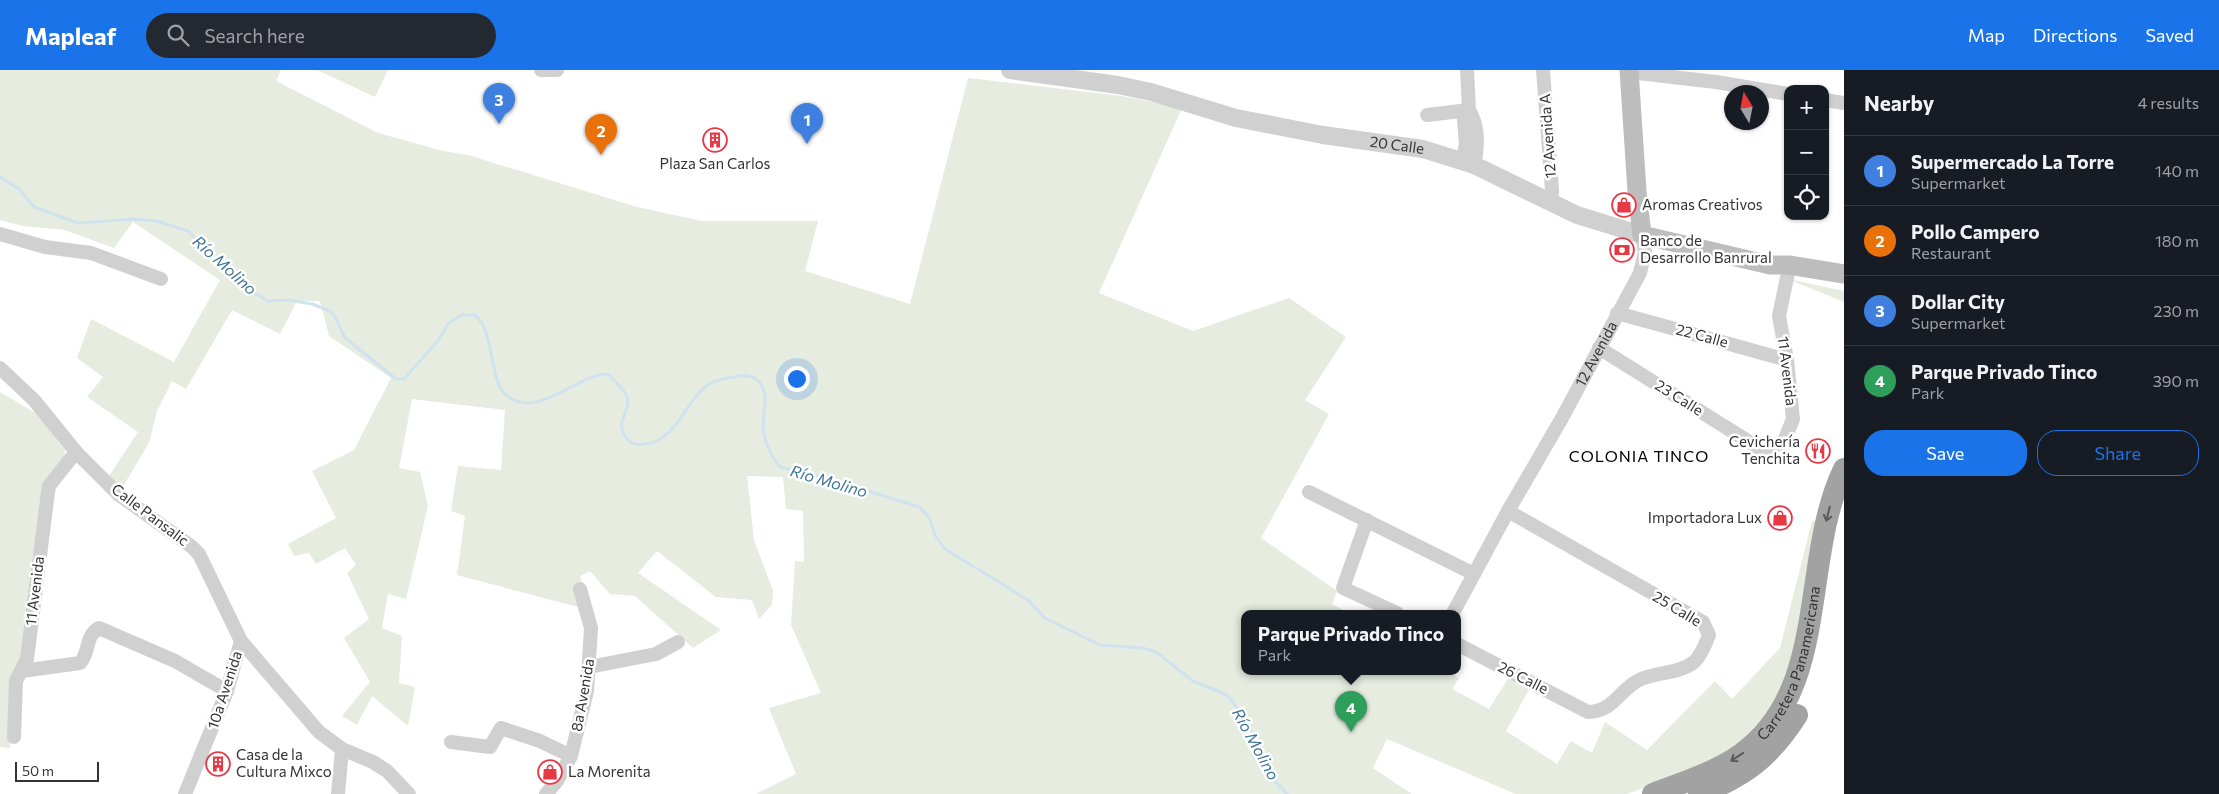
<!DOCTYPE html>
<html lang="en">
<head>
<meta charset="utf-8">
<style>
	body { margin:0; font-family:Commissioner,sans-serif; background:#242831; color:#f1f3f6 }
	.controls { position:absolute; right:15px; top:15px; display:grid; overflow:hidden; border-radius:10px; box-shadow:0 1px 4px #0004 }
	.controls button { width:45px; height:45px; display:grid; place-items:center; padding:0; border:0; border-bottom:1px solid #363941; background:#171b24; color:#f1f3f6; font:25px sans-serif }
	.compass { position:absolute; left:1724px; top:15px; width:45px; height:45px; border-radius:50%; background:#171b24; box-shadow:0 1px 4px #0004; rotate:350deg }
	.scale { position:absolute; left:15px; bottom:12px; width:84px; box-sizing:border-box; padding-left:5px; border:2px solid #333; border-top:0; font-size:14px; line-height:18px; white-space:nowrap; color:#333; -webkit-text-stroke:4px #fff; paint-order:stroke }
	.you { position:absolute; left:796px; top:308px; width:18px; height:18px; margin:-12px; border:4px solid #fff; border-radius:50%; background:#1a73e8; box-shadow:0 0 0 8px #1a73e833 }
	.badge { display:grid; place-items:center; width:32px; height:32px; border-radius:50%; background:#1a73e8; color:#fff; font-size:16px; font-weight:700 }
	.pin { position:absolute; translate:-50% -41px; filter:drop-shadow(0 1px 2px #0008) }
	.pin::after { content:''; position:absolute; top:26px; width:18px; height:15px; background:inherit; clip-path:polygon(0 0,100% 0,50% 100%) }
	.popup { position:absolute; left:1241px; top:540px; width:220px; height:65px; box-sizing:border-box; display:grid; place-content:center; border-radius:10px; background:#171b24; filter:drop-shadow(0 1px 4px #0005); font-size:16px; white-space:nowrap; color:#9ea1a6 }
	.popup b { font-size:19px; color:#f1f3f6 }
	.popup::after { content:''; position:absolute; left:50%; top:100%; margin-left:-10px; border:10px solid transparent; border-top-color:#171b24 }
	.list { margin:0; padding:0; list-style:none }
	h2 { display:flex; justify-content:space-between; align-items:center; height:65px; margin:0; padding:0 20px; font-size:21px }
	h2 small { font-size:16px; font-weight:400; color:#9ea1a6 }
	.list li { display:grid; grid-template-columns:32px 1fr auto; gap:15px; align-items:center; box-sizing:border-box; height:70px; padding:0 20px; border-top:1px solid #363941 }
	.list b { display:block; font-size:19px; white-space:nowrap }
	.list p { margin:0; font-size:16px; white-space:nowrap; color:#9ea1a6 }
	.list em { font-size:16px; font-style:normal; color:#9ea1a6 }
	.actions { display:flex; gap:10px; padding:15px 20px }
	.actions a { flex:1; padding:11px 0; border:1px solid #1a73e8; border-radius:20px; text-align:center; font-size:18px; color:#1a73e8 }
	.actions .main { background:#1a73e8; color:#fff }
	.icon { flex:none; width:28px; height:28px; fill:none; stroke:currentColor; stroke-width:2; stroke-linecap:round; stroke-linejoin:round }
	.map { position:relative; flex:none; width:1844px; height:724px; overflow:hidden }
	header { display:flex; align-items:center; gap:30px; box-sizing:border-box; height:70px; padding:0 25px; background:#1a73e8; color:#fff }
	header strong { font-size:24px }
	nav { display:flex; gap:28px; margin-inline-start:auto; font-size:18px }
	.search { width:350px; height:45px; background:#242831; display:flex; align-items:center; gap:12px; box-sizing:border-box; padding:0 18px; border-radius:28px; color:#9ea1a6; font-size:19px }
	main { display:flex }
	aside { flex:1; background:#171b24 }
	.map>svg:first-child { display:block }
	.green { fill:#e6ecdf }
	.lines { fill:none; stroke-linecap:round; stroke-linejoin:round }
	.stream { stroke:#cfe2ee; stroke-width:3 }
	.minor { stroke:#d0d0d0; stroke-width:14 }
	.tertiary { stroke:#d0d0d0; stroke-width:18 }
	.secondary { stroke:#bdbdbd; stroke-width:19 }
	.trunk { stroke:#a2a2a2; stroke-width:22 }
	.oneway { stroke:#5a5a5a }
	.labels { text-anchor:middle; stroke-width:5; stroke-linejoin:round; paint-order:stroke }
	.street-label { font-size:15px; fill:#333; stroke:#fff }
	.poi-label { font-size:15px; fill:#333; stroke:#fff; text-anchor:start }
	.water-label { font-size:16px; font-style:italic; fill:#3f7597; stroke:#fff }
	.neighbourhood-label { font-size:16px; letter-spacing:1px; fill:#000; stroke:#fff }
</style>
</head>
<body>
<header>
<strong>Mapleaf</strong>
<div class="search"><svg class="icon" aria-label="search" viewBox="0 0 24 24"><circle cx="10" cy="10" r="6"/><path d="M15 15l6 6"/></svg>Search here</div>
<nav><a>Map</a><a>Directions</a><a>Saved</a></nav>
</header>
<main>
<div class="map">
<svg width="1844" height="724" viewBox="0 0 1844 724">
	<rect width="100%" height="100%" fill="#fff"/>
	<!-- green -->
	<path class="green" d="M0,0H281L276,11L378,63L443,81L468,85L637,137L702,151H818L805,201L910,234L968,8L1122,26L1182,38L1099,223L1193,261L1289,228L1346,267L1305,330L1329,344L1261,468L1337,521L1332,534L1349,543H1245V601H1446L1459,608L1452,619L1489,639L1509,607L1531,616L1506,661L1557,694L1571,671L1592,683L1605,652L1647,680L1715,611L1732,629L1780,578L1812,451H1819L1792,602L1777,636L1747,668L1700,698L1627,724H1516L1387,669L1373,698L1412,724H756L796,704L769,638L821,623L791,555L795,491L804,492L803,441L786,439L783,407L747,406L754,470L773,521L772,535L759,549L752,530L716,527L657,481L638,503L721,560L693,578L635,526L610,524L590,501L580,506L589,540L457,505L465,446L451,441L458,396L501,400L505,340L412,329L399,398L420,402L428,436L406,529L388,524L382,558L402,566L399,613L415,617L408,656L372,626L357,655L342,646L370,612L344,568L369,549L347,503L356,495L345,478L316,494L309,483L294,486L288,474L336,448L312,401L354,380L391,308L329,266L320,231H297L280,264L232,240L186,319L172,311L157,341L149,373L119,423L109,406L138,362L87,327L103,307L77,288L91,249L174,292L220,210L133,152L114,178L65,160L23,156L0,150Z
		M317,0H388L375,27Z
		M1788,209L1844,221V232Z
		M0,322L39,345L65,381L64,394L52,420L28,594L14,615L10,678L0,677Z"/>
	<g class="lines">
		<!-- stream -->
		<path class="stream" d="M0,107L19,119L34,137L78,153L134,149L157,151L188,161L239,213L251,221L268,231L288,230L312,234L330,241L334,245L345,268L396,309H404L437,272L448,254L461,245H475C497,264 487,315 510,328C541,347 576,305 608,304C614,311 624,318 627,327C632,340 612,354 628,370C633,375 640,375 646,374C681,367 686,327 711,313C717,310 727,308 734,307C741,305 749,305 756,309C771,321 763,340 763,356C764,372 770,385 780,397L820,406L919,437L929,447L935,465L945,479L1028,530L1045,548L1100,575L1143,578L1156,582L1193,611L1227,625L1242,644L1276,712L1287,724"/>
		<!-- minor -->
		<g class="minor">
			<path d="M541,0H557"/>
			<path d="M1543,0L1552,120L1551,133"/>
			<path d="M1629,2L1716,12L1788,24"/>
			<path d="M1825,30L1844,33"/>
			<path d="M1469,40C1479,56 1478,77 1474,95"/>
			<path d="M1427,45L1469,40"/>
			<path d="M1462,91L1466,75L1464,50L1469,40L1467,0"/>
			<path d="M0,164L45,177L91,183L161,209"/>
			<path d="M1617,243L1787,290"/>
			<path d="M1599,278L1759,378L1773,377L1784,371L1793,349L1787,290L1779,246L1788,203"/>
			<path d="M0,298L34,330L76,382L118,424L192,477L199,484L241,571L319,662L342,679L373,692L387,701L409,724"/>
			<path d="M1309,422L1474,504"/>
			<path d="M1367,450L1343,518L1397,543"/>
			<path id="s1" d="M1453,543L1508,441L1562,348L1640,203L1645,182L1642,165"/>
			<path d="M1457,574L1588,642C1613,642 1619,620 1639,610C1656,602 1679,604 1694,592C1701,586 1706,573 1709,565L1703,552L1508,441"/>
			<path d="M589,597L656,584L678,572"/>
			<path d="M22,601L80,593C90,583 85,565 99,558L175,591L227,621"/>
			<path d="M14,667L16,611L27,589L48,422L49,416L76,382"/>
			<path d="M451,672L490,677L501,658L540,671L571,686"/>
			<path d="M185,724L227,621L241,571"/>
			<path d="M338,724L342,679"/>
			<path d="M546,724L557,711L571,686L587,621L591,558L580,519"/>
		</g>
		<!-- tertiary -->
		<path class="tertiary" id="s2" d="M1010,0L1118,15L1151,22L1236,48L1323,65L1423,79L1474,95L1577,145L1642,165"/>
		<!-- secondary -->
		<path class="secondary" d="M1629,0L1637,121L1642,165L1770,195H1789L1844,204"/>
		<!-- trunk -->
		<g class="trunk">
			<path id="s3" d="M1653,724C1682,713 1714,703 1740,685C1831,621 1800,490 1844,399"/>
			<path d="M1699,724C1746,706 1770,687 1797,645"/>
		</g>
	</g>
	<!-- one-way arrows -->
	<defs><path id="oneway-shaft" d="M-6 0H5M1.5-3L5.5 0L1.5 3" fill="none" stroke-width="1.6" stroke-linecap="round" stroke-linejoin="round" transform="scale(1.25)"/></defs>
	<g class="oneway">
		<use href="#oneway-shaft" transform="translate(1828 444) rotate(104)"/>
		<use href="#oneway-shaft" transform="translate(1737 687) rotate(147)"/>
	</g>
	<!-- icons -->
	<defs>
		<g id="building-ring" transform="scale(1.25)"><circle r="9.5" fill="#fff" stroke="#e63946" stroke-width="1.5"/><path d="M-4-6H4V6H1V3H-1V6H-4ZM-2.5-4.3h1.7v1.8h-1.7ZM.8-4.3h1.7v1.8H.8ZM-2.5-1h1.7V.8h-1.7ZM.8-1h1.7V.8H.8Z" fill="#e63946"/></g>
		<g id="shop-ring" transform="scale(1.25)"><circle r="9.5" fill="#fff" stroke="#e63946" stroke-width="1.5"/><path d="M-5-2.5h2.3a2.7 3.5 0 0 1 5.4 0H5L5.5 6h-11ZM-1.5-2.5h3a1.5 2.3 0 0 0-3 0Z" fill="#e63946"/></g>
		<g id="bank-ring" transform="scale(1.25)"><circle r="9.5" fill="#fff" stroke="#e63946" stroke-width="1.5"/><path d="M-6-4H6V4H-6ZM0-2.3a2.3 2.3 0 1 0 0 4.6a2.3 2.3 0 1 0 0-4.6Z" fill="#e63946"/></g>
		<g id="restaurant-ring" transform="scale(1.25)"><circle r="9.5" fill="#fff" stroke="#e63946" stroke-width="1.5"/><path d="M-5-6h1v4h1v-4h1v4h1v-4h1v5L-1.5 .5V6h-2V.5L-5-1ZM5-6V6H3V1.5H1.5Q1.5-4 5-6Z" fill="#e63946"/></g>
	</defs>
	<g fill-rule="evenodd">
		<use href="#building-ring" x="715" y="70"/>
		<use href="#shop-ring" x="1624" y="135"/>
		<use href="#bank-ring" x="1622" y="180"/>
		<use href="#restaurant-ring" x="1818" y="381"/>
		<use href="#shop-ring" x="1780" y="448"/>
		<use href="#building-ring" x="218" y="694"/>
		<use href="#shop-ring" x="550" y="702"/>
	</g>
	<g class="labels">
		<!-- street labels -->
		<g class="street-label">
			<text transform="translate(1548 66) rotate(-94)" y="5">12 Avenida A</text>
			<text dy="5" stroke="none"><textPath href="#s2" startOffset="395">20 Calle</textPath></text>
			<text transform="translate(1702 266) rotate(15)" y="5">22 Calle</text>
			<text dy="5" stroke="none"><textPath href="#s1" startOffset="296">12 Avenida</textPath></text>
			<text transform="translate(1787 301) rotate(83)" y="5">11 Avenida</text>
			<text transform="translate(1679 328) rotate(32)" y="5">23 Calle</text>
			<text transform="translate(150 445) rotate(37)" y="5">Calle Pansalic</text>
			<text transform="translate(35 521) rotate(-83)" y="5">11 Avenida</text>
			<text transform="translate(1677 539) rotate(31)" y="5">25 Calle</text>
			<text dy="5" stroke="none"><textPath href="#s3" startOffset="204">Carretera Panamericana</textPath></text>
			<text transform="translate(1523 608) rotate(27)" y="5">26 Calle</text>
			<text transform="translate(225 620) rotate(-72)" y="5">10a Avenida</text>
			<text transform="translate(583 625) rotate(-80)" y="5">8a Avenida</text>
		</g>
		<!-- poi labels -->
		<g class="poi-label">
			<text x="715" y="99" text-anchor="middle">Plaza San Carlos</text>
			<text x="1642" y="140">Aromas Creativos</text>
			<text x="1640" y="176">Banco de<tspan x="1640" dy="17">Desarrollo Banrural</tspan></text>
			<text x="1800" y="377" text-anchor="end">Cevichería<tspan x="1800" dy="17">Tenchita</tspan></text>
			<text x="1762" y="453" text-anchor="end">Importadora Lux</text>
			<text x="236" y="690">Casa de la<tspan x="236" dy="17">Cultura Mixco</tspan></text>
			<text x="568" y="707">La Morenita</text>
		</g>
		<!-- water labels -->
		<g class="water-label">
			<text transform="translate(225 195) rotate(42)" y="6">Río Molino</text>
			<text transform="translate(829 411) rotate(16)" y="6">Río Molino</text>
			<text transform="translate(1256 674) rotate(61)" y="6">Río Molino</text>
		</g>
		<!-- neighbourhood labels -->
		<g class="neighbourhood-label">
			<text x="1639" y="392">COLONIA TINCO</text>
		</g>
	</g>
</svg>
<div class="controls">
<button>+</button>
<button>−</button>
<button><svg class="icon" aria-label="locate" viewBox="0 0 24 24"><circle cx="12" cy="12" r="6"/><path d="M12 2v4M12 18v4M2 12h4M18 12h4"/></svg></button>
</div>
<svg class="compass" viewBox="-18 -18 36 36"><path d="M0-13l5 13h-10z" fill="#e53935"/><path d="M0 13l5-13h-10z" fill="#9ea1a6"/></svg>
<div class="scale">50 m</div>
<div class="you"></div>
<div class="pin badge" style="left:807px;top:74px;background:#3f7fe0">1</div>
<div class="pin badge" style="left:601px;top:85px;background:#e8710a">2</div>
<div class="pin badge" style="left:499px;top:54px;background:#3f7fe0">3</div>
<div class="pin badge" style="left:1351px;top:662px;background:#2e9e5b">4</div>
<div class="popup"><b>Parque Privado Tinco</b>Park</div>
</div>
<aside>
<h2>Nearby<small>4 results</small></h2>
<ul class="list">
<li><span class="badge" style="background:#3f7fe0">1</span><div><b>Supermercado La Torre</b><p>Supermarket</p></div><em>140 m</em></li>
<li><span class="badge" style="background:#e8710a">2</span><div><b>Pollo Campero</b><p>Restaurant</p></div><em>180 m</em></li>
<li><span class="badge" style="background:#3f7fe0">3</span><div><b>Dollar City</b><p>Supermarket</p></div><em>230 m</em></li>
<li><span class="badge" style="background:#2e9e5b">4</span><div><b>Parque Privado Tinco</b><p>Park</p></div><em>390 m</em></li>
</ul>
<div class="actions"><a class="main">Save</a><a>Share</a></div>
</aside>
</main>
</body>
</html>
